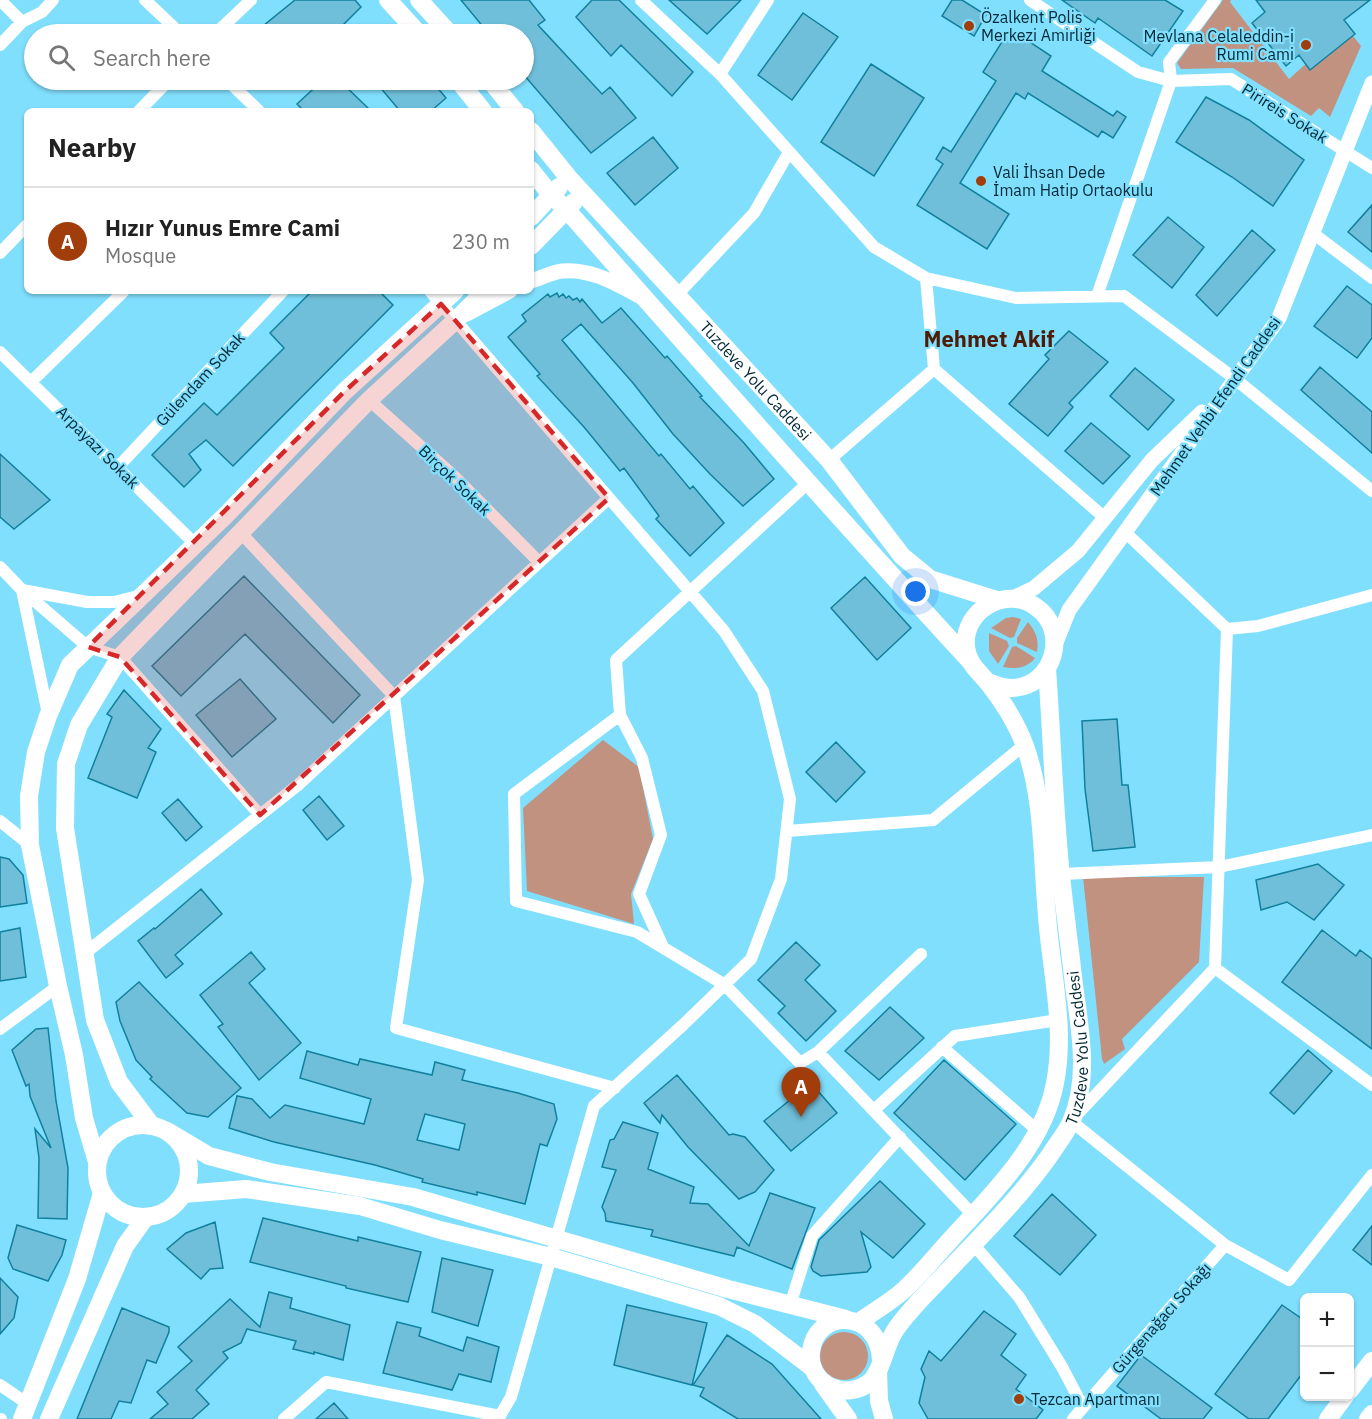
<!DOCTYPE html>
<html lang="en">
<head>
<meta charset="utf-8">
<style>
	body { margin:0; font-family:"IBM Plex Sans",sans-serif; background:#f2f2f2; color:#222 }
	.controls { position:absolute; right:18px; bottom:18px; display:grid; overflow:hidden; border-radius:9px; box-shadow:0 2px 4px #0004 }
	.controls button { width:54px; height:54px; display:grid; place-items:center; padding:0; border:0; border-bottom:2px solid #e0e0e0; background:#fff; color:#222; font:30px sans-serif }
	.you { position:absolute; left:916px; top:592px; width:21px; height:21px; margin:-15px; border:4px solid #fff; border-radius:50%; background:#1a73e8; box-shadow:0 0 0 9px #1a73e833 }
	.badge { display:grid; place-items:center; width:39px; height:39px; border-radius:50%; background:#a13d0a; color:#fff; font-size:20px; font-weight:700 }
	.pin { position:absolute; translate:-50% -50px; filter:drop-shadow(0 2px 3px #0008) }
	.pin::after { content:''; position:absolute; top:32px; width:21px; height:18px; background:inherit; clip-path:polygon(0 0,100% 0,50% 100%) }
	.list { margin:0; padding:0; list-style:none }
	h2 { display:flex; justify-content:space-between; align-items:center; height:78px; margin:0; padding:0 24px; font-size:26px }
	h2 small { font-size:20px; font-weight:400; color:#767676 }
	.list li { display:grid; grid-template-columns:39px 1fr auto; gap:18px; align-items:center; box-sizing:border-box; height:108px; padding:0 24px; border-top:2px solid #e0e0e0 }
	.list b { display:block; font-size:22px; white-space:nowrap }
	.list p { margin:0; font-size:20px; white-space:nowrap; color:#767676 }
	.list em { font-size:20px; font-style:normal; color:#767676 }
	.icon { flex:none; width:33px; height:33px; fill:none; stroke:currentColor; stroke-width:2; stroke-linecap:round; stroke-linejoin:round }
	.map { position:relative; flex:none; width:1372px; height:1419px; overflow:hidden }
	.search { position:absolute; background:#fff; box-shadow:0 2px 4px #0004; left:24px; top:24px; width:510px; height:66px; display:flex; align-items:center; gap:15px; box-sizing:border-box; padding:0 21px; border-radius:33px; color:#767676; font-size:22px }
	.panel { position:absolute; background:#fff; box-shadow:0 2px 4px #0004; left:24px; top:108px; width:510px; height:186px; border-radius:9px }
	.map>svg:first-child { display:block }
	.green { fill:#c19280 }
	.building { fill:#70bfda; stroke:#11809d; stroke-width:1.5; fill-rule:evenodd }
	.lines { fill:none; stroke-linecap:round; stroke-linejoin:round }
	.minor { stroke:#fff; stroke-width:12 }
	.tertiary { stroke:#fff; stroke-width:15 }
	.secondary { stroke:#fff; stroke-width:18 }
	.marked { fill:#d62828; fill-opacity:0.2; stroke:#d62828; stroke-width:4.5; stroke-dasharray:12 8; stroke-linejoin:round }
	.poi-dot { fill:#a13d0a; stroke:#81dffe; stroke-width:2 }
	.labels { text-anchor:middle; stroke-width:4.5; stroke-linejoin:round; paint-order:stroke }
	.poi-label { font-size:16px; fill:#002935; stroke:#81dffe; text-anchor:start }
	.street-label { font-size:16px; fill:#002935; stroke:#81dffe }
	.district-label { font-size:22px; font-weight:bold; fill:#4c1c07; stroke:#81dffe }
</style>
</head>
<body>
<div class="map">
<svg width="1372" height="1419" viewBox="0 0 1372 1419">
	<rect width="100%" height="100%" fill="#81dffe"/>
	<!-- green -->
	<path class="green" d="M1223,0H1231L1230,2L1289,79L1309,61L1349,31L1361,46L1330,117L1319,108L1311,116L1233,68L1181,69L1177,63Z
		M1013,617L1021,619L1014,637L1010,638L991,628L1006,618Z
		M1028,622C1036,632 1039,639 1037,652L1017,643V638Z
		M989,633L1007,641L1009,646L998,664L989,651Z
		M1016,646L1035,658C1026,669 1015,669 1003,667L1012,647Z
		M603,740L639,767L653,839L631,894L634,924L527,891L523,808Z
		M1083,877H1204L1199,962L1122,1039L1125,1049L1104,1064L1102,1059Z
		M820 1356a24 24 0 1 1 48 0a24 24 0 1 1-48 0Z"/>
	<!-- building -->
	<path class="building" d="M295,0H355L361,7L334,34H253Z
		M461,0H529L545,20L538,25L602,94L610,87L636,118L591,153L524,75V34H489Z
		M592,0H619L693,72L672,96L621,45L611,56L576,17Z
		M669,0H741L707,34Z
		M952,0H962L986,15L974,36L942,16Z
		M1062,0H1165L1183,11L1152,56L1098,18L1095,23Z
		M1256,0H1370L1344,20L1355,34L1310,70L1299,55L1286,66L1252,23L1265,12Z
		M803,13L838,37L792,100L758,75Z
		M1010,29L1051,56L1042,71L1113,116L1117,111L1126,117L1113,138L1102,131L1098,137L1028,93L1025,99L1016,93L960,183L1009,214L987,249L917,205L943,164L936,159L943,147L951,152L996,81L983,72Z
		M871,64L924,98L874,176L821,142Z
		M323,80H339L371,111H304L297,104Z
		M374,80H431L446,98L431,111H400Z
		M1206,97L1249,120L1304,160L1273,206L1232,177L1176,142Z
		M653,137L678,168L635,205L607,173Z
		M1372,205V252L1348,232Z
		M1168,217L1204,247L1172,288L1133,255Z
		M1252,230L1275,250L1217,316L1196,295Z
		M1347,286L1372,305V338L1357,358L1314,326Z
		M312,291H379L393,305L233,466L206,440L189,454L201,470L184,487L152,455L204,403L217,415L284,348L270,333Z
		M557,293L559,297L563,294L566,298L569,296L573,300L577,298L580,302L582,299L602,323L621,308L665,358L667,356L702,396L700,397L744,443L774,479L743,506L710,474L673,434L633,383L581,324L562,340L659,456L661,454L690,489L693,486L724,523L690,556L656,519L659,516L624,468L620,471L584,427L537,376L540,374L508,337L526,321L522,315L548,294L550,297Z
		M1069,331L1108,362L1069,403L1073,407L1048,436L1009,404L1049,359L1045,355Z
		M1320,367L1372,412V453L1301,390Z
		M1135,368L1174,400L1148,430L1110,396Z
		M1091,423L1130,456L1103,484L1065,451Z
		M0,454L50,500L14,529L0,517Z
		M244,576L360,695L333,723L245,634L181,696L152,666Z
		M865,577L911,628L877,660L831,608Z
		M240,679L276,719L232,757L196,715Z
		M124,690L161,729L148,748L156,752L137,798L88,778L112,717L107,714Z
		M1117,719L1122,785H1128L1135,847L1093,851L1085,789L1082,721Z
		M836,742L865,772L836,802L806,772Z
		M319,796L344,826L327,840L303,810Z
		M178,799L202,827L186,841L162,813Z
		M0,857L9,859L23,875L27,903L0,907Z
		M1318,864L1344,885L1314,920L1287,902L1261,910L1256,880Z
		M201,889L222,914L175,955L183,964L166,978L138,941L154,928L155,929Z
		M20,928L26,977L0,981V932Z
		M1322,930L1356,956L1360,950L1372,959V1049L1282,982Z
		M796,942L820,965L805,980L836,1011L806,1041L778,1013L785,1006L758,980Z
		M251,952L265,969L249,983L301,1043L259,1080L218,1027L223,1024L200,995Z
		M139,982L241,1088L208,1117L187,1113L150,1079L152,1077L136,1060L120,1021L116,1002Z
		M890,1007L924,1038L879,1080L845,1051Z
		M48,1028L56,1101L68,1168L67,1219L38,1218L39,1158L35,1129L51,1148L30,1096L29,1084L26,1086L12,1050L36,1029Z
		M1308,1050L1332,1071L1294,1114L1270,1093Z
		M307,1051L358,1065L360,1059L432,1075L435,1062L465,1070L462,1080L518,1093L554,1104L557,1119L547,1146L540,1144L525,1204L477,1192V1195L422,1182L423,1179L375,1165L274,1142L229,1128L237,1096L252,1099L270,1118L285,1105L364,1124L371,1099L300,1078ZM425,1114L465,1124L459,1150L417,1140Z
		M944,1060L1016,1124L965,1180L894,1113Z
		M677,1075L729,1135L733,1134L745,1137L774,1170L755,1192L739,1199L688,1147L662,1115L660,1123L644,1103Z
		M811,1083L837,1113L791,1151L764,1121Z
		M623,1122L658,1133L648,1169L694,1187L690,1203L708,1204L749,1246L770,1193L815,1208L792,1269L737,1247L734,1256L651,1236L653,1230L606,1221L605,1213L602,1207L616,1170L602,1167L610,1140L614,1139Z
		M880,1181L925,1224L893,1258L861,1232L871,1267L867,1272L821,1276L813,1271L811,1267L819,1240Z
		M1052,1194L1096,1235L1060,1275L1014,1236Z
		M263,1218L358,1241V1237L421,1252L408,1302L346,1288V1286L250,1262Z
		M215,1222L223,1268L210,1269L201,1279L167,1249L186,1233Z
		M17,1225L66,1240L62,1255L48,1281L13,1269L8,1258Z
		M1372,1226V1265L1353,1250Z
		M442,1258L493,1270L478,1326L432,1312Z
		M0,1278L18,1297L14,1318L0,1334Z
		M269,1292L292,1298L290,1308L350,1325L343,1360L314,1352V1354L293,1349L296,1341L247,1329L241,1343L223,1352L228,1358L196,1390L209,1404L192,1419H150L168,1404L157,1392L192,1361L178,1347L230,1299L260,1327Z
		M627,1305L707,1323L692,1385L614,1365Z
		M1282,1305L1305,1321V1370L1268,1419H1249L1215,1394Z
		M122,1308L169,1327V1332L156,1363L147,1360L131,1403L119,1401L111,1419H77Z
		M984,1311L1016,1334L1001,1355L1026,1375L1016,1389L1043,1410L1036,1419H928L919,1403L925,1377L921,1369L929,1351L941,1361Z
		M397,1322L421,1328L419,1336L463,1351L467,1337L499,1347L491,1382L459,1374L452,1390L383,1373Z
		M727,1335L772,1364L821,1419H738L700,1396L704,1388L693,1385Z
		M1141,1355L1212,1408L1203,1419H1161L1117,1386Z
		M334,1403L348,1419H316Z"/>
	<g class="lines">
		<!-- minor -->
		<path class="minor" d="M0,0L22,22
			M145,0L181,34
			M641,0L720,74
			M768,0L720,74L874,247L926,278L1016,298L1124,296L1234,378L1372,491
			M1030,0L1138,72L1171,81L1231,79L1372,168
			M215,34L251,0
			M0,45L22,22L42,12L53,0
			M227,80L259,111
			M139,111L169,80
			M1314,234L1372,278
			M0,253L27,225
			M926,278L934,369L1105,518
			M430,291L724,631L763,691L790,799L781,879L751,959L684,1024L594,1106L511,1397L498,1419
			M677,295L754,213L789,152
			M1097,296L1171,81L1169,62L1215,0
			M0,352L195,544
			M32,381L124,291
			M369,400L454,476L539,562
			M829,460L934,369
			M118,467L283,291
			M809,482L616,660L620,715L514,794L516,901L637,932L725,985L800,1063L818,1052L921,954
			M240,532L394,696L418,880L396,1028L615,1088
			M1125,532L1227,629L1215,968L1071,1121L1225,1245L1289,1280L1372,1175
			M0,567L22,590L88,647L120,657L260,815
			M1227,629L1258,626L1372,595
			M48,714L22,590L87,602H114L142,595
			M620,715L642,758L661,835L639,894L663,947
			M0,821L30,845
			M787,831L933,820L1024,745
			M1061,874L1219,867L1372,835
			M84,954L298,785L609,498
			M1215,968L1372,1085
			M0,1029L58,986
			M942,1047L1038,1131
			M818,1052L973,1215
			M874,1110L955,1036L1058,1020
			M973,1244L1019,1297L1062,1367L1083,1407
			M790,1305L812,1236L900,1137
			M0,1385L28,1404
			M0,1419H1
			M284,1419L326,1382L500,1416
			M1073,1419L1225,1245"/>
		<!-- tertiary -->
		<path class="tertiary" d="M531,281C541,278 552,272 562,271C591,268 617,284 641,297
			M467,314L510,291
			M1013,598L1034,588L1078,551L1152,460L1202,412
			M1055,645L1069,610L1279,318L1372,83"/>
		<!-- secondary -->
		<g class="secondary">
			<path d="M388,0L419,34"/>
			<path d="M419,0L450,34"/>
			<path d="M458,80L483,111"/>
			<path d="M490,80L515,111"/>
			<path id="s1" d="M531,131L568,177L829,460L902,556L930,579L997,600"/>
			<path d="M531,170L551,195L566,209C699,360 833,512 969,660"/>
			<path d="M531,217L559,187"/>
			<path d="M531,246L574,202"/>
			<circle cx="143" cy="1171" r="46"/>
			<path d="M152,1126L119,1082L95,1020L65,828L66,764L79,725L120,657L369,400L456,320L485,291"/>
			<path d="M167,1131L209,1156L270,1172L413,1197L728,1289L846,1319"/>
			<path d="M97,1162L84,1118L74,1055L58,986L30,845L29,796L36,752L48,716L70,665L226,515L345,391L455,291"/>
			<path d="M183,1194L246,1189L360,1206L440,1230L551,1257L719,1306L755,1324L813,1368"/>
			<path d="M859,1322C874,1311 891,1302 905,1289C922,1273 937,1254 953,1237C993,1193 1044,1144 1055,1083C1066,1028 1051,971 1047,916C1042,860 1044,799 1025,746C1017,724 1003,702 989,684C979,671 968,665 966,647C962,610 1007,585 1036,607C1070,630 1054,687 1012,688C1003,688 996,685 988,682"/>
			<path id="s2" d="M881,1360C879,1308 814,1308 811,1353C808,1384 846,1402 870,1382C883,1370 885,1344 896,1329C909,1310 926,1294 942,1277C979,1238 1019,1199 1050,1155C1057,1144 1066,1133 1071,1122C1090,1079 1080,1029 1074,985C1070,949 1065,913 1061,876C1054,808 1052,738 1047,669"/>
			<path d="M878,1371L879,1401L884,1419"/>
			<path d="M823,1384L848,1419"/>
			<path d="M1350,1390L1372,1361"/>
			<path d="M22,1419L77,1279L102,1193"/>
			<path d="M49,1419L125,1246L145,1218"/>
			<path d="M1328,1419L1345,1396"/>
			<path d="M1368,1419L1372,1414"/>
		</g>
	</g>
	<!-- marked area -->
	<path class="marked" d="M441,304L609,498L260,815L120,657L88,647L345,391Z"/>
	<!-- markers -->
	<g class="poi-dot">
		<circle cx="969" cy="26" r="6"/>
		<circle cx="1306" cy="45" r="6"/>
		<circle cx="981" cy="181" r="6"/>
		<circle cx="1019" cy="1399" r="6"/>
	</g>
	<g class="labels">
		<!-- poi labels -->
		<g class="poi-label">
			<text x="981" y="23">Özalkent Polis<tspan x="981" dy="18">Merkezi Amirliği</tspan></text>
			<text x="1294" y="42" text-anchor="end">Mevlana Celaleddin-i<tspan x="1294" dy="18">Rumi Cami</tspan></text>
			<text x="993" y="178">Vali İhsan Dede<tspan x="993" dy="18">İmam Hatip Ortaokulu</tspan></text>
			<text x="1031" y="1405">Tezcan Apartmanı</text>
		</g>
		<!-- street labels -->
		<g class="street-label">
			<text transform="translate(1285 113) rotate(32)" y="6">Pirireis Sokak</text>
			<text transform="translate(200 379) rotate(-47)" y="6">Gülendam Sokak</text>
			<text dy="6" stroke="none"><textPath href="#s1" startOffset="336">Tuzdeve Yolu Caddesi</textPath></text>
			<text transform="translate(1215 406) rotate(-55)" y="6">Mehmet Vehbi Efendi Caddesi</text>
			<text transform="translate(98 447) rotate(45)" y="6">Arpayazı Sokak</text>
			<text transform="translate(455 480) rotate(44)" y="6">Birçok Sokak</text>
			<text dy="6" stroke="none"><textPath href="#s2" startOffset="602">Tuzdeve Yolu Caddesi</textPath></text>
			<text transform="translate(1161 1318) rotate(-49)" y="6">Gürgenağacı Sokağı</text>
		</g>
		<!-- district labels -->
		<g class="district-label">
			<text x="989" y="347">Mehmet Akif</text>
		</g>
	</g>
</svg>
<div class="controls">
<button>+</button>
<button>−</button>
</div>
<div class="you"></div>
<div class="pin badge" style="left:801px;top:1117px">A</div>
<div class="search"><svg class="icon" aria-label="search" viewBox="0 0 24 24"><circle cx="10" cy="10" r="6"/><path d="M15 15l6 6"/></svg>Search here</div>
<section class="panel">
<h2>Nearby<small></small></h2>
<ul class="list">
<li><span class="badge">A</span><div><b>Hızır Yunus Emre Cami</b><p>Mosque</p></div><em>230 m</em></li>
</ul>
</section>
</div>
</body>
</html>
